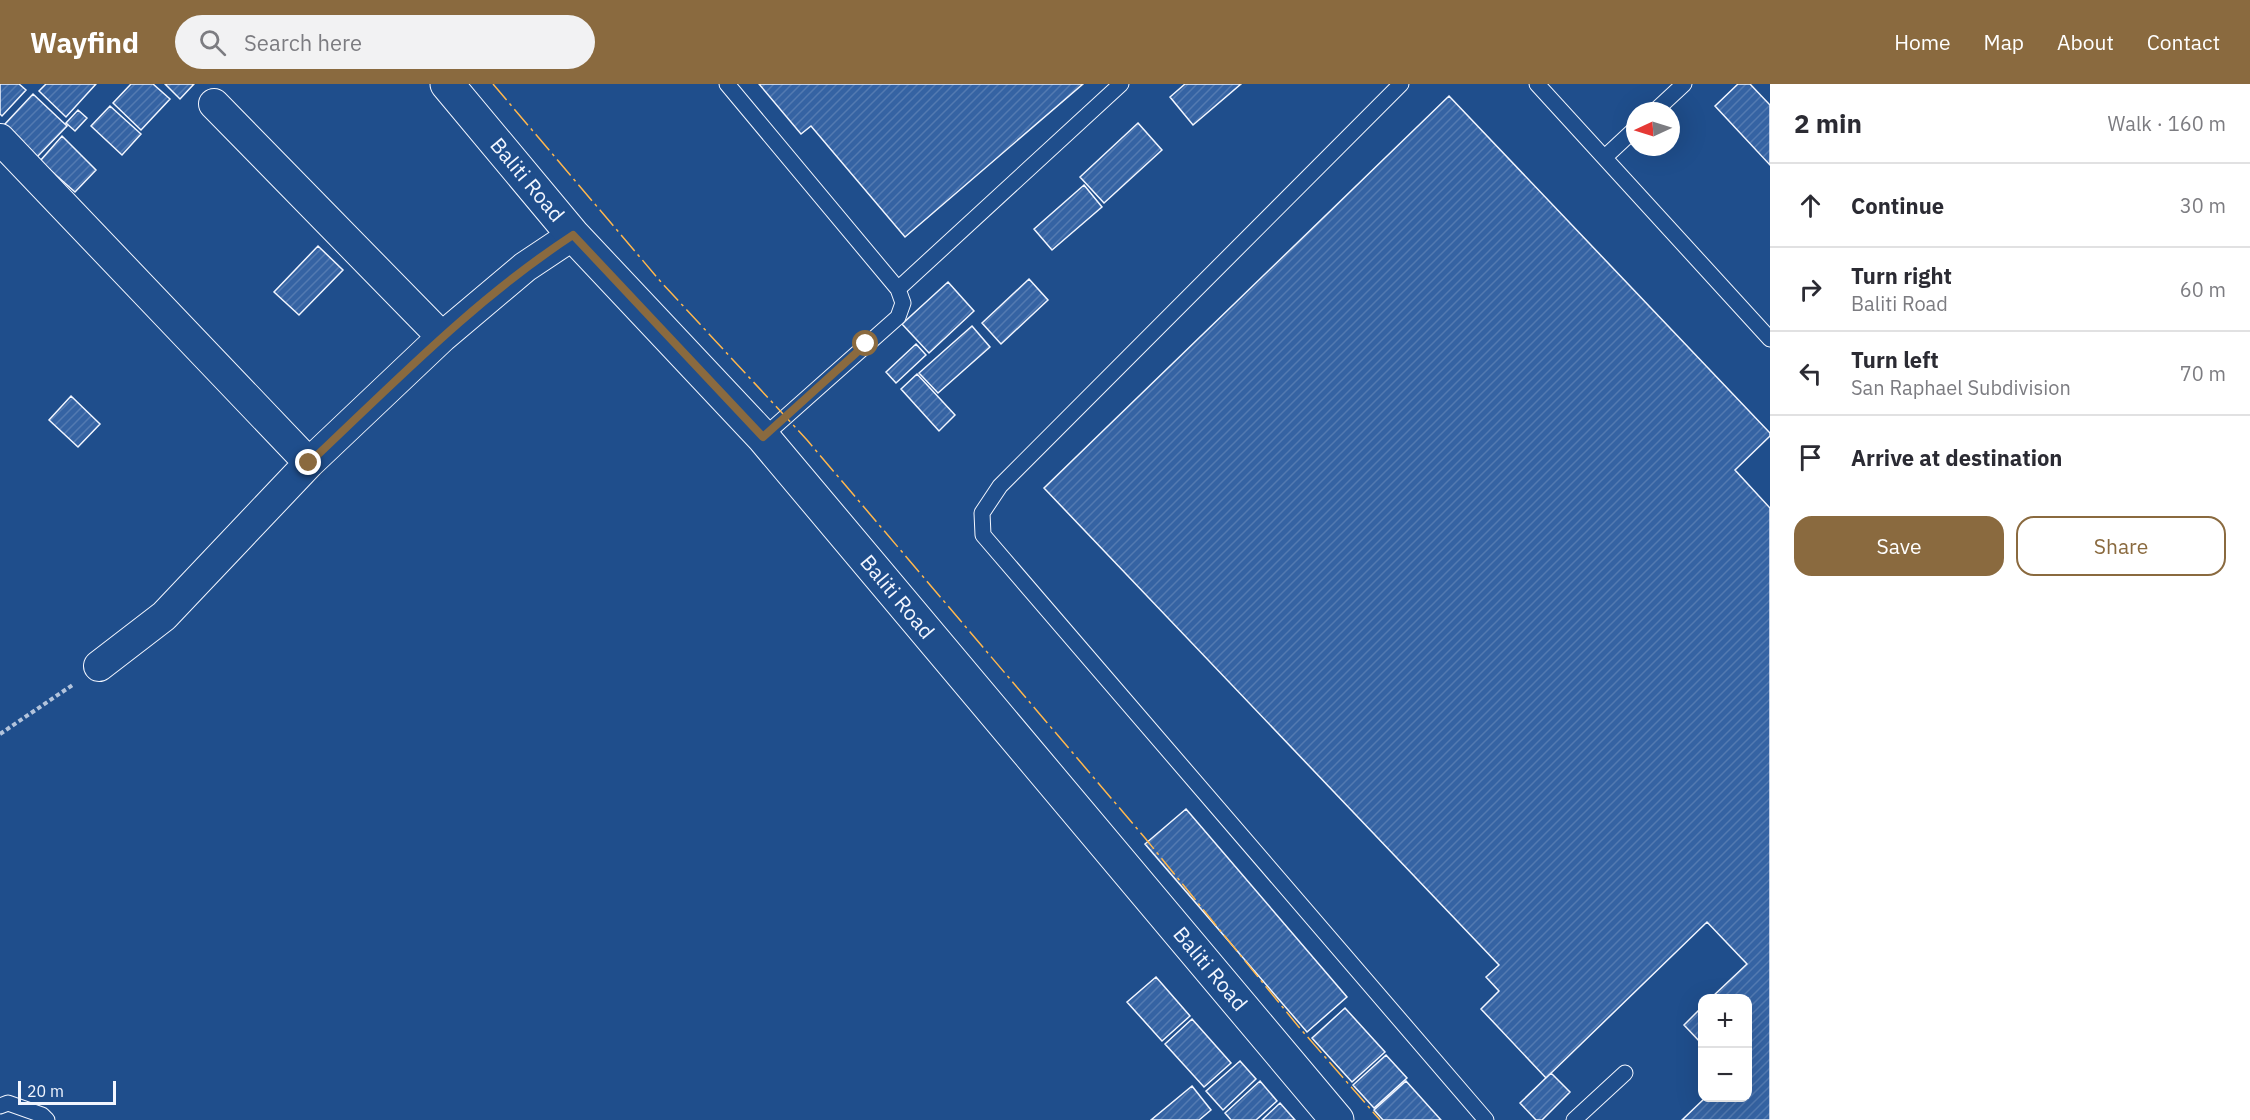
<!DOCTYPE html>
<html lang="en">
<head>
<meta charset="utf-8">
<style>
	body { margin:0; font-family:"IBM Plex Sans",sans-serif; background:#f2f2f3; color:#2b2b33 }
	.controls { position:absolute; right:18px; bottom:18px; display:grid; overflow:hidden; border-radius:12px; box-shadow:0 6px 24px #0002 }
	.controls button { width:54px; height:54px; display:grid; place-items:center; padding:0; border:0; border-bottom:2px solid #e1e1e2; background:#fff; color:#2b2b33; font:30px sans-serif }
	.compass { position:absolute; left:1626px; top:18px; width:54px; height:54px; border-radius:50%; background:#fff; box-shadow:0 6px 24px #0002; rotate:266deg }
	.scale { position:absolute; left:18px; bottom:15px; width:98px; box-sizing:border-box; padding-left:6px; border:3px solid #f2f6ff; border-top:0; font-size:16px; line-height:21px; white-space:nowrap; color:#f2f6ff; -webkit-text-stroke:4px #1f4e8c; paint-order:stroke }
	.stop { position:absolute; width:18px; height:18px; margin:-14px; border:4px solid #8a6a3f; border-radius:50%; background:#fff }
	.stop.end { background:#8a6a3f; border-color:#fff; box-shadow:0 2px 6px #0008 }
	.list { margin:0; padding:0; list-style:none }
	h2 { display:flex; justify-content:space-between; align-items:center; height:78px; margin:0; padding:0 24px; font-size:26px }
	h2 small { font-size:20px; font-weight:400; color:#7c7c81 }
	.list li { display:grid; grid-template-columns:39px 1fr auto; gap:18px; align-items:center; box-sizing:border-box; height:84px; padding:0 24px; border-top:2px solid #e1e1e2 }
	.list b { display:block; font-size:22px; white-space:nowrap }
	.list p { margin:0; font-size:20px; white-space:nowrap; color:#7c7c81 }
	.list em { font-size:20px; font-style:normal; color:#7c7c81 }
	.actions { display:flex; gap:12px; padding:18px 24px }
	.actions a { flex:1; padding:14px 0; border:2px solid #8a6a3f; border-radius:18px; text-align:center; font-size:21px; color:#8a6a3f }
	.actions .main { background:#8a6a3f; color:#fff }
	.icon { flex:none; width:33px; height:33px; fill:none; stroke:currentColor; stroke-width:2; stroke-linecap:round; stroke-linejoin:round }
	.map { position:relative; flex:none; width:1770px; height:1036px; overflow:hidden }
	header { display:flex; align-items:center; gap:36px; box-sizing:border-box; height:84px; padding:0 30px; background:#8a6a3f; color:#fff }
	header strong { font-size:28px }
	nav { display:flex; gap:33px; margin-inline-start:auto; font-size:21px }
	.search { width:420px; height:54px; background:#f2f2f3; display:flex; align-items:center; gap:15px; box-sizing:border-box; padding:0 21px; border-radius:33px; color:#7c7c81; font-size:22px }
	main { display:flex }
	aside { flex:1; background:#fff }
	.map>svg:first-child { display:block }
	.building { fill:url(#building-hatch); stroke:#f2f6ff; stroke-width:1.5 }
	.lines { fill:none; stroke-linecap:round; stroke-linejoin:round }
	.lane-casing { stroke:#f2f6ff; stroke-width:17 }
	.street-casing { stroke:#f2f6ff; stroke-width:32 }
	.secondary-casing { stroke:#f2f6ff; stroke-width:35 }
	.path { stroke:#b3c4dc; stroke-width:4; stroke-dasharray:4.5 3; stroke-linecap:butt }
	.lane { stroke:#1f4e8c; stroke-width:15 }
	.street { stroke:#1f4e8c; stroke-width:30 }
	.secondary { stroke:#1f4e8c; stroke-width:33 }
	.power { stroke:#ffb74d; stroke-width:1.5; stroke-dasharray:21 4.5 3 4.5; stroke-linecap:butt }
	.route { stroke:#8a6a3f; stroke-width:8 }
	.labels { text-anchor:middle; stroke-width:4.5; stroke-linejoin:round; paint-order:stroke }
	.street-label { font-size:21px; fill:#f2f6ff; stroke:#1f4e8c }
</style>
</head>
<body>
<header>
<strong>Wayfind</strong>
<div class="search"><svg class="icon" aria-label="search" viewBox="0 0 24 24"><circle cx="10" cy="10" r="6"/><path d="M15 15l6 6"/></svg>Search here</div>
<nav><a>Home</a><a>Map</a><a>About</a><a>Contact</a></nav>
</header>
<main>
<div class="map">
<svg width="1770" height="1036" viewBox="0 0 1770 1036">
	<defs>
		<pattern id="building-hatch" width="6" height="6" patternUnits="userSpaceOnUse" patternTransform="scale(1.5)"><rect width="6" height="6" fill="#3563a3"/><path d="M-1 1l2-2M0 6l6-6M5 7l2-2" fill="none" stroke="#537ab1"/></pattern>
	</defs>
	<rect width="100%" height="100%" fill="#1f4e8c"/>
	<!-- building -->
	<path class="building" d="M0,0H19L26,6L2,32L0,30Z
		M46,0H96L66,33L39,7Z
		M131,0H153L170,15L141,46L113,19Z
		M165,0H194L180,15Z
		M759,0H1083L905,153L811,42L801,50Z
		M1185,0H1241L1193,41L1170,13Z
		M1738,0H1750L1770,21V81L1715,22Z
		M33,10L67,42L37,73L4,41Z
		M1449,12L1770,349V352L1735,386L1770,424V1036H1682L1705,1014H1748V914H1711L1747,880L1707,838L1546,994L1481,925L1499,907L1486,893L1499,881L1044,404Z
		M110,22L141,50L122,71L91,42Z
		M78,26L87,34L75,47L66,39Z
		M1138,39L1162,66L1104,119L1080,93Z
		M62,52L96,86L75,108L40,77Z
		M1084,101L1102,123L1052,166L1034,145Z
		M318,162L343,186L299,231L274,208Z
		M1029,195L1048,216L1001,260L982,239Z
		M948,198L974,227L929,269L902,240Z
		M972,242L990,263L938,309L919,289Z
		M916,260L926,271L896,299L886,288Z
		M917,290L955,331L939,347L901,305Z
		M71,312L100,340L78,363L49,336Z
		M1186,725L1347,913L1307,948L1145,760Z
		M1156,893L1190,932L1162,957L1127,918Z
		M1702,923V960L1684,941Z
		M1345,924L1385,968L1352,998L1312,954Z
		M1192,935L1231,979L1204,1003L1165,960Z
		M1386,971L1407,994L1374,1024L1353,1001Z
		M1240,977L1256,995L1223,1026L1206,1007Z
		M1551,989L1570,1008L1542,1036H1536L1520,1019Z
		M1260,997L1277,1017L1256,1036H1231L1225,1029Z
		M1406,997L1441,1036H1383L1374,1026Z
		M1192,1002L1211,1026L1199,1036H1151Z
		M1280,1019L1295,1036H1262Z"/>
	<g class="lines">
		<!-- lane casing -->
		<g class="lane-casing">
			<path id="lane" d="M727,0L898,205L903,219L898,233L763,353
				M1401,0L1000,402L982,429L983,451L1486,1036
				M1537,0L1770,255
				M1655,27L1684,0
				M1605,73L1635,45
				M898,205L1121,0
				M0,1022L8,1019L42,1031L47,1036
				M1574,1036L1625,989"/>
		</g>
		<!-- street casing -->
		<g class="street-casing">
			<path id="street" d="M214,20L442,253
				M0,55L309,379
				M99,582L164,532L309,379L442,253L525,183L573,151"/>
		</g>
		<!-- secondary casing -->
		<g class="secondary-casing">
			<path id="secondary" d="M447,0L573,151L763,353L1337,1036"/>
		</g>
		<!-- path -->
		<path class="path" d="M0,650L74,600"/>
		<!-- lane -->
		<use href="#lane" class="lane"/>
		<!-- street -->
		<use href="#street" class="street"/>
		<!-- secondary -->
		<use href="#secondary" class="secondary"/>
		<!-- power -->
		<path class="power" d="M493,0L661,198L807,356L1145,754L1298,942L1380,1036"/>
	</g>
	<g class="lines">
		<!-- route -->
		<path class="route" d="M309,379C394,299 475,215 573,151L763,353L866,260"/>
	</g>
	<g class="labels">
		<!-- street labels -->
		<g class="street-label">
			<text transform="translate(527 96) rotate(50)" y="7">Baliti Road</text>
			<text transform="translate(897 513) rotate(50)" y="7">Baliti Road</text>
			<text transform="translate(1210 885) rotate(50)" y="7">Baliti Road</text>
		</g>
	</g>
</svg>
<div class="controls">
<button>+</button>
<button>−</button>
</div>
<svg class="compass" viewBox="-18 -18 36 36"><path d="M0-13l5 13h-10z" fill="#e53935"/><path d="M0 13l5-13h-10z" fill="#7c7c81"/></svg>
<div class="scale">20 m</div>
<div class="stop" style="left:866px;top:260px"></div>
<div class="stop end" style="left:309px;top:379px"></div>
</div>
<aside>
<h2>2 min<small>Walk · 160 m</small></h2>
<ul class="list">
<li><svg class="icon" aria-label="ahead" viewBox="0 0 24 24"><path d="M12 20V5M6 11l6-6 6 6"/></svg><div><b>Continue</b></div><em>30 m</em></li>
<li><svg class="icon" aria-label="right" viewBox="0 0 24 24"><path d="M7 20v-9h11M14 6l5 5-5 5"/></svg><div><b>Turn right</b><p>Baliti Road</p></div><em>60 m</em></li>
<li><svg class="icon" aria-label="left" viewBox="0 0 24 24"><path d="M17 20v-9H6M10 6l-5 5 5 5"/></svg><div><b>Turn left</b><p>San Raphael Subdivision</p></div><em>70 m</em></li>
<li><svg class="icon" aria-label="arrive" viewBox="0 0 24 24"><path d="M6 21V4h12l-3 4 3 4H6"/></svg><div><b>Arrive at destination</b></div></li>
</ul>
<div class="actions"><a class="main">Save</a><a>Share</a></div>
</aside>
</main>
</body>
</html>
